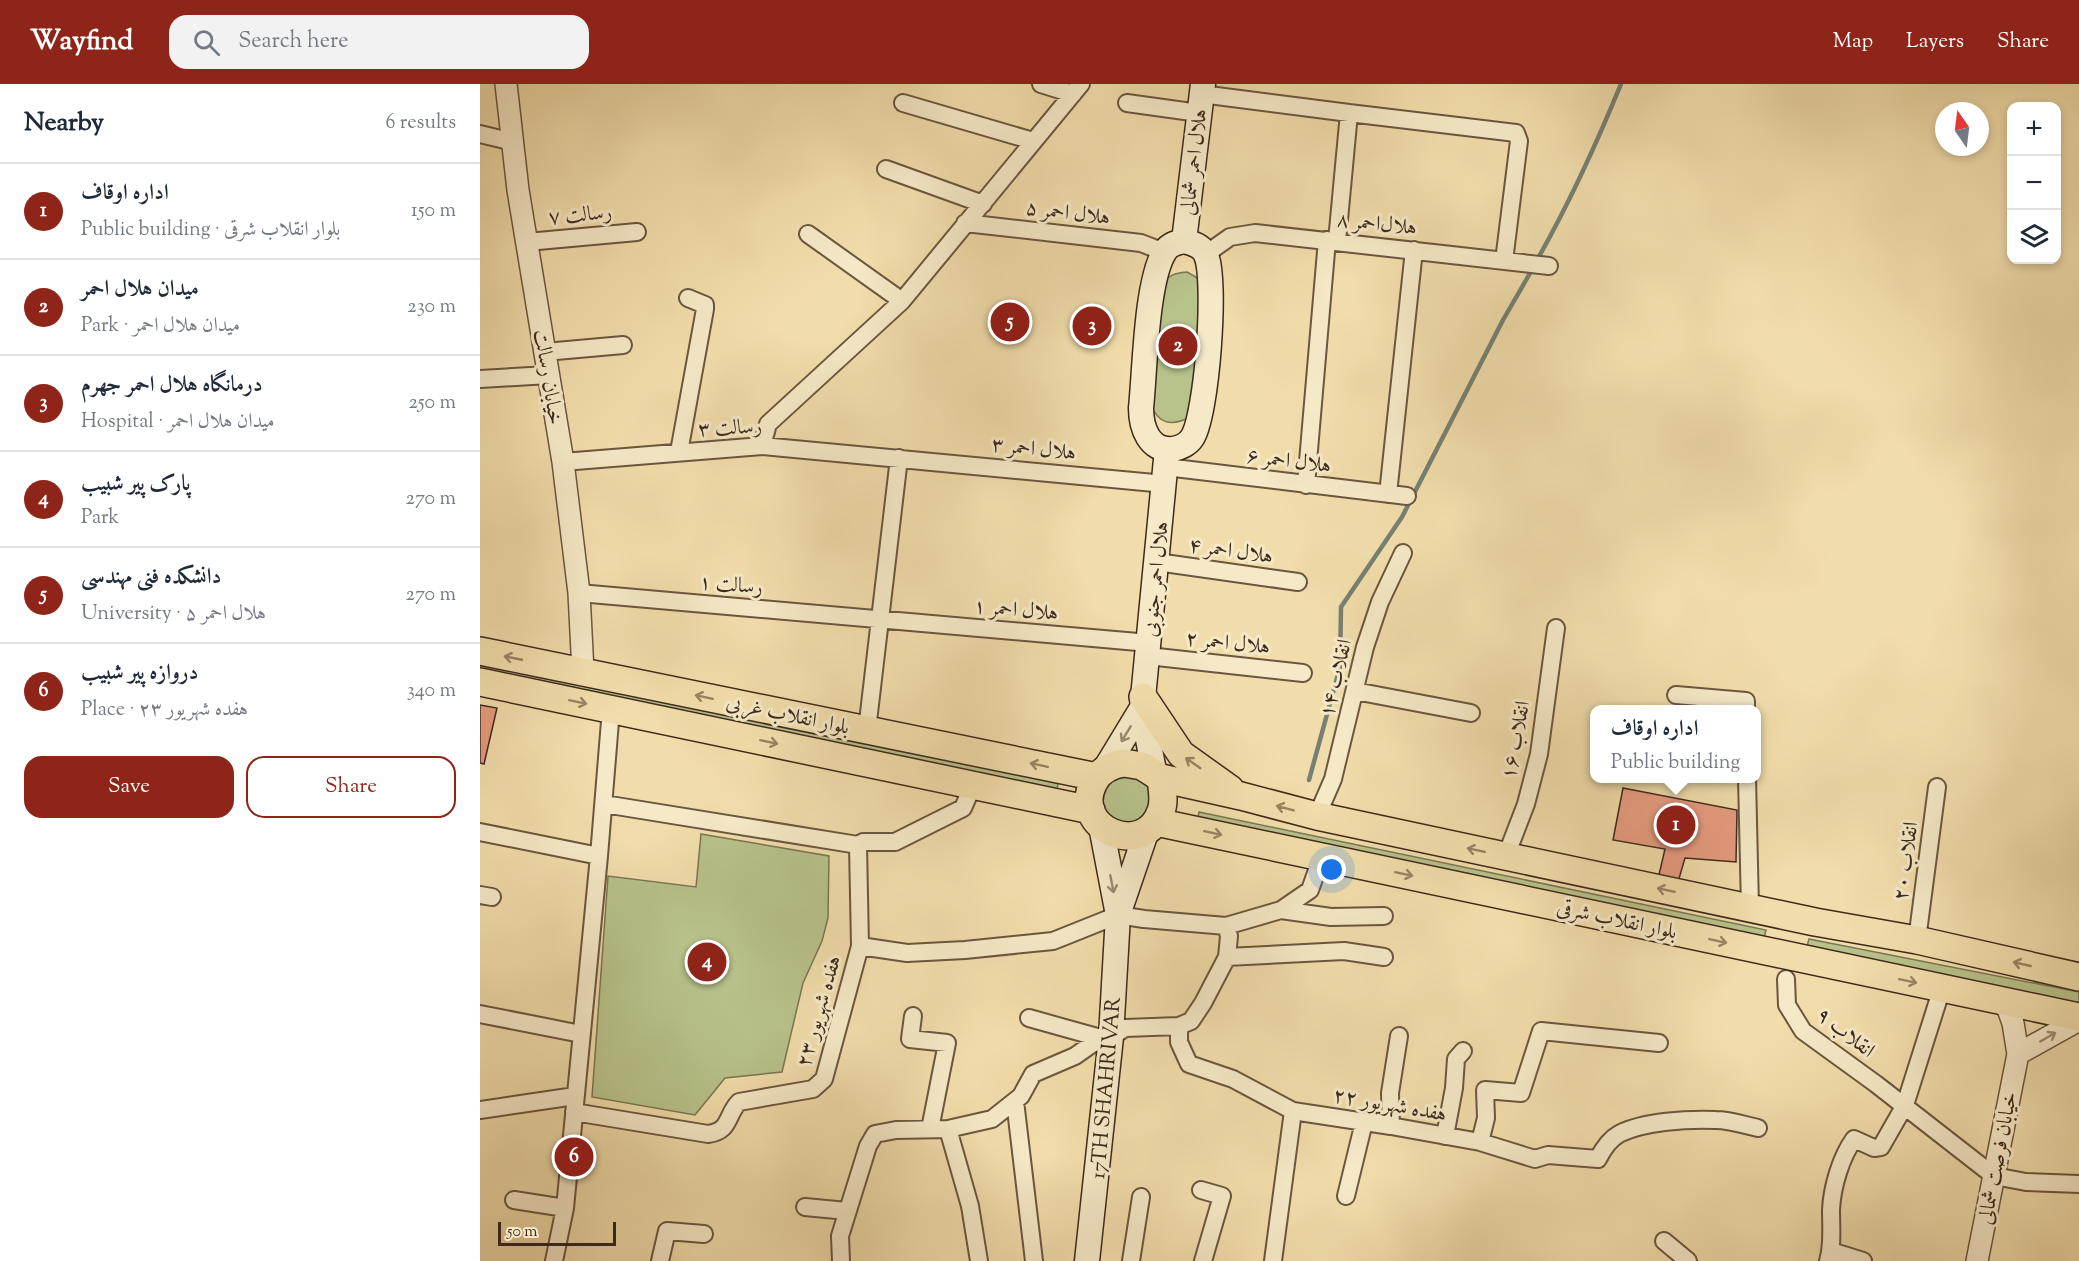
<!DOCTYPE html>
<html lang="en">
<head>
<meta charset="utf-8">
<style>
	body { margin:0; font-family:"Sorts Mill Goudy",Amiri,serif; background:#f2f2f3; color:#1f2937 }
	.controls { position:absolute; right:18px; top:18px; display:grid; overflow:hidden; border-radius:12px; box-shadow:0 3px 9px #0003 }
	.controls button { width:54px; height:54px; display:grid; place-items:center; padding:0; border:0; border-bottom:2px solid #e0e1e3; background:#fff; color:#1f2937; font:30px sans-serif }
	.compass { position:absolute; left:1455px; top:18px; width:54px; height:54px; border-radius:50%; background:#fff; box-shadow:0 3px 9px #0003; rotate:346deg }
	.scale { position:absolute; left:18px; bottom:15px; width:118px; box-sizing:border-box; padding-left:6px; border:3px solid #3e291b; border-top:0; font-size:16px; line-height:21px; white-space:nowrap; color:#3e291b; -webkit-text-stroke:4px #f6e9c8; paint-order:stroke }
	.you { position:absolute; left:852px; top:786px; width:21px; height:21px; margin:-15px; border:4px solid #fff; border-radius:50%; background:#1a73e8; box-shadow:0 0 0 9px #1a73e833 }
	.badge { display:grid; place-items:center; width:39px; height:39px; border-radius:50%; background:#8f2418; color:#fff; font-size:20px; font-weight:700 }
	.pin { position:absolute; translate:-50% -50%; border:3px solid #fff; box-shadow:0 2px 6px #0006 }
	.popup { position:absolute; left:1110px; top:621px; width:171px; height:78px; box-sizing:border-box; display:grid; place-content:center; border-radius:12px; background:#fff; filter:drop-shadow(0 2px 4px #0005); font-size:20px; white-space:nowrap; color:#747a83 }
	.popup b { font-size:22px; color:#1f2937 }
	.popup::after { content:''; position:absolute; left:50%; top:100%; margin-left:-12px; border:12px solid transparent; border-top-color:#fff }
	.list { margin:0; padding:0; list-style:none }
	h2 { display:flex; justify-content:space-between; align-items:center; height:78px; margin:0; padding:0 24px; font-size:26px }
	h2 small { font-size:20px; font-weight:400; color:#747a83 }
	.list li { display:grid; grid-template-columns:39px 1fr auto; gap:18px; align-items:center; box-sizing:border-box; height:96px; padding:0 24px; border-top:2px solid #e0e1e3 }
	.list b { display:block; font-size:22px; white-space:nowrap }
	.list p { margin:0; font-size:20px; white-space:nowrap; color:#747a83 }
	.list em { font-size:20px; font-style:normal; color:#747a83 }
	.actions { display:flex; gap:12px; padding:18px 24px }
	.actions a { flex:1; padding:14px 0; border:2px solid #8f2418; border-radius:18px; text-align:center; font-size:21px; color:#8f2418 }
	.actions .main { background:#8f2418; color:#fff }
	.icon { flex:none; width:33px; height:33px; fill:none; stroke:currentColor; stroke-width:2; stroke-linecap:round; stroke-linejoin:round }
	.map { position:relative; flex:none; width:1599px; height:1177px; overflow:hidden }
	header { display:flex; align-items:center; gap:36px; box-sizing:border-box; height:84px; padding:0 30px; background:#8f2418; color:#fff }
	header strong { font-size:28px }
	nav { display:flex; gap:33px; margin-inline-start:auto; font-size:21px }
	.search { width:420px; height:54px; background:#f2f2f3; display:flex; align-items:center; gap:15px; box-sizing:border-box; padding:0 21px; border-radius:18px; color:#747a83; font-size:22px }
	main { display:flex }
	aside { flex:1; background:#fff }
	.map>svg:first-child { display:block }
	.green { fill:#b8c28b; stroke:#7b7653; stroke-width:1.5 }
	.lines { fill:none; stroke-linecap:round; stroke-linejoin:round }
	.stream { stroke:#768173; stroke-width:4.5 }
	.building { fill:#e69b7f; stroke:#3e291b; stroke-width:1.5 }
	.minor-casing { stroke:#6b563f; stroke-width:20 }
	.tertiary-casing { stroke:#6b563f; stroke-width:24 }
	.secondary-casing { stroke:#3e291b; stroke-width:27 }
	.primary-casing { stroke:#3e291b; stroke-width:30 }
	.minor { stroke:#f6e9c8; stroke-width:16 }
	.tertiary { stroke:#f6e9c8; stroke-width:21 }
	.secondary { stroke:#f6e9c8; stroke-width:24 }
	.primary { stroke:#f1ddab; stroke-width:27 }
	.oneway { stroke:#988363 }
	.oneway2 { stroke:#9a8972 }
	.labels { text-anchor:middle; stroke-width:6; stroke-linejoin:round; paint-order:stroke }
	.street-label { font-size:21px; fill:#3e291b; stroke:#f6e9c8 }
</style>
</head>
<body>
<header>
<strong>Wayfind</strong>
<div class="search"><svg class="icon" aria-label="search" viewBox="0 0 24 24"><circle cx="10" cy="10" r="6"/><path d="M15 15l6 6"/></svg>Search here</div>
<nav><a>Map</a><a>Layers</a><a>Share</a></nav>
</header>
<main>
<aside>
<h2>Nearby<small>6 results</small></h2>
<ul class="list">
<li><span class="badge">1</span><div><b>اداره اوقاف</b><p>Public building · بلوار انقلاب شرقی</p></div><em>150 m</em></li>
<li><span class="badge">2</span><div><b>میدان هلال احمر</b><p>Park · میدان هلال احمر</p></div><em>230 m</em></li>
<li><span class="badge">3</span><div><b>درمانگاه هلال احمر جهرم</b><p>Hospital · میدان هلال احمر</p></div><em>250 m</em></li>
<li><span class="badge">4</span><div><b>پارک پیر شبیب</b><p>Park</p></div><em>270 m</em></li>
<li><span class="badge">5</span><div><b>دانشکده فنی مهندسی</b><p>University · هلال احمر ۵</p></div><em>270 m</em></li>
<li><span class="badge">6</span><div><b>دروازه پیر شبیب</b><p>Place · هفده شهریور ۲۳</p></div><em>340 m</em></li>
</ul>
<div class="actions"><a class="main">Save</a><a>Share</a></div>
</aside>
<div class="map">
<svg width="1599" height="1177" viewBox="0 0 1599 1177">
	<rect width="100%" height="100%" fill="#f1ddab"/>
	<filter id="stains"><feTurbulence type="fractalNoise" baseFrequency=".00333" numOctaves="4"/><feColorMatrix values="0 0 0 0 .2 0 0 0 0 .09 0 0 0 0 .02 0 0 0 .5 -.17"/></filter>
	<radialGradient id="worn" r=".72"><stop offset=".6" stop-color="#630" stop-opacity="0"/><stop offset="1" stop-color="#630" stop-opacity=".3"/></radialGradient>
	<!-- green -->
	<path class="green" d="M707,188L721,196L723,205L710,333C691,343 678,340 670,319L682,201C688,191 695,189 707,188Z
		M0,577L579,694L576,711L0,587Z
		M623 715a24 24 0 1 1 48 0a24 24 0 1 1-48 0Z
		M719,728L1286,846L1284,854L717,738Z
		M221,750L349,772L348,834L342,857L323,899L302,988L245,994L215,1031L112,1013L128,792L216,803Z
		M1329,855L1599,908V919L1326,865Z"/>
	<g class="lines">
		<!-- stream -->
		<path class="stream" d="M1057,176C1089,120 1116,61 1141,0
			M829,696L860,583L861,523L922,433L1023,236L1053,184"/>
	</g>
	<!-- building -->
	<path class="building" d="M0,621L17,624L4,680L0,679Z
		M1143,704L1257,726L1256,778L1205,774L1198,798L1178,795L1185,765L1133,756Z"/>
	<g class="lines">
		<!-- minor casing -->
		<g class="minor-casing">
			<path id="minor" d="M561,0L593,10
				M721,10L869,29L857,157
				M423,19L553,57
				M647,19L719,29
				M869,29L1036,49L1039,57L1024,177
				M0,50L33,58
				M406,85L503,120
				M485,139L661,159L684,168
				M328,150L422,217
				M47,158L157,148
				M726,170L750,153L775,149L1069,182
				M65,268L143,261
				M0,295L69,291
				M282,362L288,340L422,217L601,0
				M199,368L225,225V221L208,214
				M83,378L282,362L685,400
				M686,383L927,412
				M826,401L847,156
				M908,410L934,166
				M677,478L818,498
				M99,509L669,559
				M668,572L823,589
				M875,607L991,629
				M1196,611L1266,617V626
				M387,646L419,374
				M1267,694L1270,824
				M124,720L378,761
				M837,732L853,695L885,563L900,518L923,469
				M0,748L119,772
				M1026,772L1046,720L1059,670L1076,544
				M0,811L12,813
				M801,826L851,833L904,832
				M746,842L801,826L830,806L842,772
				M1437,856L1457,703
				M380,862L378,761L383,758H415L483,724L493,701
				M1306,895L1307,921L1323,947L1396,1000L1514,1092L1546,1098L1599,1100
				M0,930L101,950
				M433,932L430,955L467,959L450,1045
				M549,934L617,953H631
				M699,942L711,937L723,919L747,873L864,867L904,873
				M535,1017L554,1177
				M0,1026L95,1012
				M813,1027L911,1042L1000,1058L1055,1075L1068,1071L1118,1075C1123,1065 1130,1055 1139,1050C1164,1037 1208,1035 1236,1036C1250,1036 1264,1041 1278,1044
				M94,1028L228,1050C251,1047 246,1031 259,1018L333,1005L344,995L380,862L427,869L485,866L573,857L638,831L664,835L746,842L749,852L747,873
				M911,1042L910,1009L919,952
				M468,1045L490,1122L499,1177
				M965,1052L974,1004L976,975L983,967
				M1000,1058L1006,1034L1005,1006L1041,1009L1061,947L1179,959
				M721,1106L742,1112L723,1177
				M866,1112L884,1038
				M34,1116L85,1124
				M325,1123L367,1127
				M1184,1157L1208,1177
				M1351,1167L1383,1177
				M74,1177L85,1124L119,772L131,625
				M180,1177L187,1147L224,1150
				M361,1177L360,1152L388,1062L395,1050L416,1046L468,1045L512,1035L541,1012L553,990L595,972L612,960L631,953L645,944L699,942V958L709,980L753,995L813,1027L793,1177
				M651,1177L661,1113
				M1348,1177C1353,1161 1351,1143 1351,1126C1352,1103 1361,1073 1374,1055L1394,1064L1401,1063L1425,1021L1462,904"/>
		</g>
		<!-- tertiary casing -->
		<g class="tertiary-casing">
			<path id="tertiary" d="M26,0L38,106L83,378L99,509L103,588
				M1538,970L1599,936
				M1497,1177L1538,970L1533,939L1525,917"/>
		</g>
		<!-- secondary casing -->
		<g class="secondary-casing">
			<path id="secondary" d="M704,157C713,159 723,163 726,171C737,196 727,332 712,354C708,360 700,364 693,365C669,368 661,343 661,324C665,287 666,196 685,167C690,160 696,159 704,157Z
				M704,157L723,0
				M662,624L687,365
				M625,685L662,624L675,692
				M621,742L638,831L667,746
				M607,1177L631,953L638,831"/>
		</g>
		<!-- primary casing -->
		<g class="primary-casing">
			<path id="primary" d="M0,567L617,693
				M0,598L611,726
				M663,613L701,670L750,705
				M644,679L662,682L681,694C682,705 685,717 681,727C665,776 589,745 614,698C620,686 631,681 644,679Z
				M681,694L761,712L837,732L1335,838L1437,856L1599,893
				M676,738L1599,933"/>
		</g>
		<!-- minor -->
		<use href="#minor" class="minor"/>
		<!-- tertiary -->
		<use href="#tertiary" class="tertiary"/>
		<!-- secondary -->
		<use href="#secondary" class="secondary"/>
		<!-- primary -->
		<use href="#primary" class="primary"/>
	</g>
	<!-- one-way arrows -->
	<defs><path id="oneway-shaft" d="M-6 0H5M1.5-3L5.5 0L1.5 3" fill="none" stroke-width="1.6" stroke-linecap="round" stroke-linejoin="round" transform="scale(1.5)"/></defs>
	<g class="oneway">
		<use href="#oneway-shaft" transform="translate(33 574) rotate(-169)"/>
		<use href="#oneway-shaft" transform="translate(224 613) rotate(-168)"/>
		<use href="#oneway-shaft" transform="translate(98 618) rotate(12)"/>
		<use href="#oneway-shaft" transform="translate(289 658) rotate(12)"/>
		<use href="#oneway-shaft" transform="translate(713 679) rotate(-145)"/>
		<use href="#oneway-shaft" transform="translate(559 681) rotate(-168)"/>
		<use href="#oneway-shaft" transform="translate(805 724) rotate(-165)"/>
		<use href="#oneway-shaft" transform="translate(733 749) rotate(12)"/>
		<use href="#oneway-shaft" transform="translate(996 766) rotate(-168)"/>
		<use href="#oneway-shaft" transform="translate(924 790) rotate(12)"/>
		<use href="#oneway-shaft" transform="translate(1186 806) rotate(-168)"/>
		<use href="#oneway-shaft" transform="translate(1238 857) rotate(12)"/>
		<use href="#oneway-shaft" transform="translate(1542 880) rotate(-167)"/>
		<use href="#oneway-shaft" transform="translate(1428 897) rotate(12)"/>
	</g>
	<g class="oneway2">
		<use href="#oneway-shaft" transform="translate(646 650) rotate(121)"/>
		<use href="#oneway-shaft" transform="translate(632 800) rotate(79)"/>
		<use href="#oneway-shaft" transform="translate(1568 953) rotate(-30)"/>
	</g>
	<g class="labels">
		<!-- street labels -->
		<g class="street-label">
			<text transform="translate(713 78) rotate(-83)" y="7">هلال احمر شمالی</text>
			<text transform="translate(588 128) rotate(7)" y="7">هلال احمر ۵</text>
			<text transform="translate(100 130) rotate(-5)" y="7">رسالت ۷</text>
			<text transform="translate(897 139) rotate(6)" y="7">هلال‌احمر ۸</text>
			<text transform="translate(69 293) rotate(81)" y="7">خیابان رسالت</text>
			<text transform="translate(250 343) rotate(-3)" y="7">رسالت ۳</text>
			<text transform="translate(554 364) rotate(6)" y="7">هلال احمر ۳</text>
			<text transform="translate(809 376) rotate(7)" y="7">هلال احمر ۶</text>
			<text transform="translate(751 466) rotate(8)" y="7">هلال احمر ۴</text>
			<text transform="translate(675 495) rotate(-84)" y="7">هلال احمر جنوبی</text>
			<text transform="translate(251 500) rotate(5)" y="7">رسالت ۱</text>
			<text transform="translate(536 525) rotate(5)" y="7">هلال احمر ۱</text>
			<text transform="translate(748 558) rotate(6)" y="7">هلال احمر ۲</text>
			<text transform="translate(855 594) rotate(-76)" y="7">انقلاب ۱۴</text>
			<text transform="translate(308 630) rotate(12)" y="7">بلوار انقلاب غربی</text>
			<text transform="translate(1035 656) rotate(-79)" y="7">انقلاب ۱۶</text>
			<text transform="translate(1425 777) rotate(-82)" y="7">انقلاب ۲۰</text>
			<text transform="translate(1137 835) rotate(12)" y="7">بلوار انقلاب شرقی</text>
			<text transform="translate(338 927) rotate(-74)" y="7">هفده شهریور ۲۳</text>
			<text transform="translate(1366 948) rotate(38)" y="7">انقلاب ۹</text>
			<text transform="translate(625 1004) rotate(-85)" y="7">17TH SHAHRIVAR</text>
			<text transform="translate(910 1020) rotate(10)" y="7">هفده شهریور ۲۲</text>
			<text transform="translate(1517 1074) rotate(-79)" y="7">خیابان فرصت شمالی</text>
		</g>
	</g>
	<rect width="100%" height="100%" filter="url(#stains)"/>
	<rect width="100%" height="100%" fill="url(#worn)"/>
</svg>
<div class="controls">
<button>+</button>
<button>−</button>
<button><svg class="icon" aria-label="layers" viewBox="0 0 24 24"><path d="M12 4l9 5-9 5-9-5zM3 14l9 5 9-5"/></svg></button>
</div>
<svg class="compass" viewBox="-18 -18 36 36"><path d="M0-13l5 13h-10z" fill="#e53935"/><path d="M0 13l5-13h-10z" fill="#747a83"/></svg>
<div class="scale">50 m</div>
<div class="you"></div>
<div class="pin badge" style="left:1196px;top:741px">1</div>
<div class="popup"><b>اداره اوقاف</b>Public building</div>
<div class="pin badge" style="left:698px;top:262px">2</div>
<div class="pin badge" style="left:612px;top:242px">3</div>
<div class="pin badge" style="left:227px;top:878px">4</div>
<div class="pin badge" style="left:530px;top:238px">5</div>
<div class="pin badge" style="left:94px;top:1073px">6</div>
</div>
</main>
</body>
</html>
